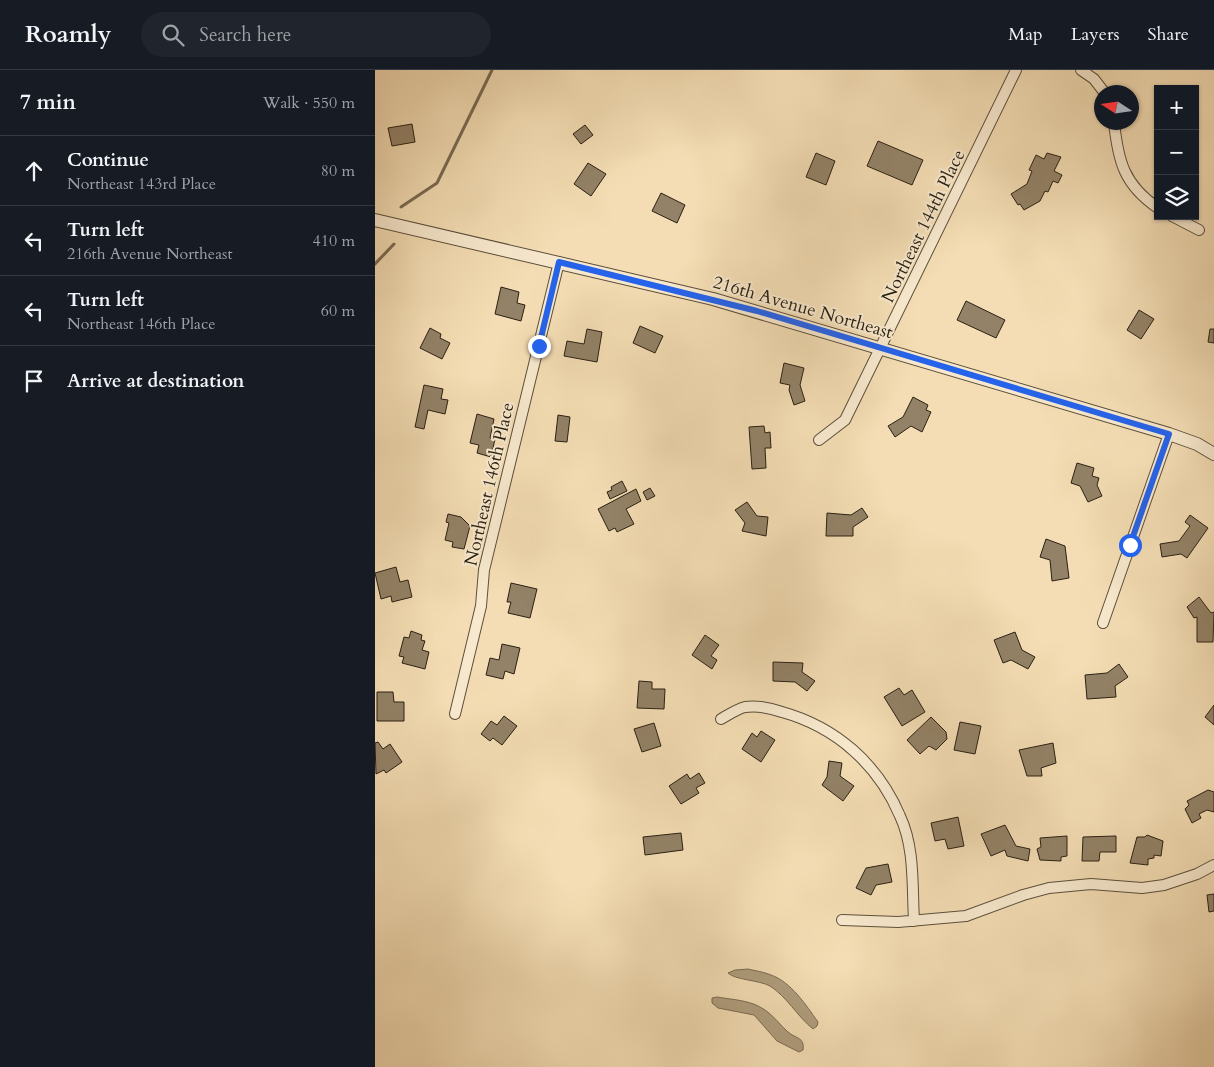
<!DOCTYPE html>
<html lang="en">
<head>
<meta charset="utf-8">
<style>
	body { margin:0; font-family:Cardo,serif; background:#20242c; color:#f1f3f6 }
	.controls { position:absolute; right:15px; top:15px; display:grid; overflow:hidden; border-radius:0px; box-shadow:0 1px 4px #0004 }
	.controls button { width:45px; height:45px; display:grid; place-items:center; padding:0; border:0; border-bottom:1px solid #363941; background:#171b24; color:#f1f3f6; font:25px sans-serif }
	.compass { position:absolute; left:719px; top:15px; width:45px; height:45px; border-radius:50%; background:#171b24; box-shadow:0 1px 4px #0004; rotate:282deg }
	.stop { position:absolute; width:15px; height:15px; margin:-11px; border:4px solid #2563eb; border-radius:50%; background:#fff }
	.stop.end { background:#2563eb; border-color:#fff; box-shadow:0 1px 5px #0008 }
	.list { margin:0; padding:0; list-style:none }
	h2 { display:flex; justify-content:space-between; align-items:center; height:65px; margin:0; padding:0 20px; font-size:21px }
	h2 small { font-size:16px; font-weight:400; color:#9ea1a6 }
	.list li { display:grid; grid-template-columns:32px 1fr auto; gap:15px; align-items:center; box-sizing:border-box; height:70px; padding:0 20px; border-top:1px solid #363941 }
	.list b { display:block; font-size:19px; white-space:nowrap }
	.list p { margin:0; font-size:16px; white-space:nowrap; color:#9ea1a6 }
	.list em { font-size:16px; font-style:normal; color:#9ea1a6 }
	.icon { flex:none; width:28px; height:28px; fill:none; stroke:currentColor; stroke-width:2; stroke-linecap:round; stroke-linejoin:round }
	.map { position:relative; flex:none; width:839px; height:997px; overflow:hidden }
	header { display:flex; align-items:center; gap:30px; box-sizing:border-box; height:70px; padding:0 25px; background:#171b24; border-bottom:1px solid #363941 }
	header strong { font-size:24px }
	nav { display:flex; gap:28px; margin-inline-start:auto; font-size:18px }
	.search { width:350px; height:45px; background:#20242c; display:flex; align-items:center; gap:12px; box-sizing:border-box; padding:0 18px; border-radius:28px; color:#9ea1a6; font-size:19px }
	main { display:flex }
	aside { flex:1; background:#171b24 }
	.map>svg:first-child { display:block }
	.water { fill:#af9d7d; stroke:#7a6b53 }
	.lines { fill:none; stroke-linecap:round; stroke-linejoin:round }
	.stream { stroke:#7a6b53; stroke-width:3 }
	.building { fill:#938267; stroke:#2a2013 }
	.minor-casing { stroke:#5c4f3b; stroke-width:12 }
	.tertiary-casing { stroke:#5c4f3b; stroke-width:14 }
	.minor { stroke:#f8e9ce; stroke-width:10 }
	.tertiary { stroke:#f8e9ce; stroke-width:12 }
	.route { stroke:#2563eb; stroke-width:6 }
	.labels { text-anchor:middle; stroke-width:4; stroke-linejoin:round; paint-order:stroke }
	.street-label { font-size:18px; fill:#2a2013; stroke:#f8e9ce }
</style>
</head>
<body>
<header>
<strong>Roamly</strong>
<div class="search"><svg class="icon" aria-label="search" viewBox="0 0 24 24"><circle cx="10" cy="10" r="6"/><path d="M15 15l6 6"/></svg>Search here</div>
<nav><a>Map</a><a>Layers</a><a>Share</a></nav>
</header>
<main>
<aside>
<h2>7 min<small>Walk · 550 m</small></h2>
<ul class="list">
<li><svg class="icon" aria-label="ahead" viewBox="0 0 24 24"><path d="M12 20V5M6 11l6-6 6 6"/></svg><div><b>Continue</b><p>Northeast 143rd Place</p></div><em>80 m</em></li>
<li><svg class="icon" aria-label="left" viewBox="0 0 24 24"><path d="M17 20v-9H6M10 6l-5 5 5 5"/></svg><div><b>Turn left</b><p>216th Avenue Northeast</p></div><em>410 m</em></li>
<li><svg class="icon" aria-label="left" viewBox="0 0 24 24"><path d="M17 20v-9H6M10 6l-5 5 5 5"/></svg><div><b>Turn left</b><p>Northeast 146th Place</p></div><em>60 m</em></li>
<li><svg class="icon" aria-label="arrive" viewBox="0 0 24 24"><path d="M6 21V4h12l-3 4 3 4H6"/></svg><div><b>Arrive at destination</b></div></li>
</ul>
</aside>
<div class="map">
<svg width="839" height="997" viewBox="0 0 839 997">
	<rect width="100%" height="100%" fill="#f4ddb4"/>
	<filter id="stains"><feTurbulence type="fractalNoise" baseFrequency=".004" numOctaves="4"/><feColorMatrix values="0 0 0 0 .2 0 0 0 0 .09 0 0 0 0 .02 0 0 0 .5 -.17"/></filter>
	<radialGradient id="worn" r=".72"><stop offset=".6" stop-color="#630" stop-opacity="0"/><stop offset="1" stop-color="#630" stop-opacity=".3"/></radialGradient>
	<!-- water -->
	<path class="water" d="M373,899C381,901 389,902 396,905C416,912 431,935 443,952L442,956L438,959C422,946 412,927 395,916C384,910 360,910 353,903L360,900Z
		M342,927C359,930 376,930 390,940C399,946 405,955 413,962C421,969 430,967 428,980L424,982L402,971L379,945L343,938L337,933V928Z"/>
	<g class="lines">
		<!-- stream -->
		<path class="stream" d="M26,137L62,113L117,0
			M0,194L19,174"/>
	</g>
	<!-- building -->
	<path class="building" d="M37,54L40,72L17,76L13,58Z
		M210,55L218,65L206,74L198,64Z
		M503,71L548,90L537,115L492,96Z
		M441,83L460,91L451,115L431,107Z
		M672,83L686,87L679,101L687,105L683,113L678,111L673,122L670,121L665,131L649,140L645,134L643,135L636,124L652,114L657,101L654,100L661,85L669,89Z
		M213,93L231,104L216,126L199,114Z
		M286,123L310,135L302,153L277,141Z
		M126,217L144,222L142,233L150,235L146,251L120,244Z
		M591,231L630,250L621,268L582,250Z
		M764,240L779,249L766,269L752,260Z
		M265,256L288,266L280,283L258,273Z
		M55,258L66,264L65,268L75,273L67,289L45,278Z
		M212,259L227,262L222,292L189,286L192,271L209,274Z
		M835,259H839V273L833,272Z
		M409,293L429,298L425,315L430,331L419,335L414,320L415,315L405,313Z
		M49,315L68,319L66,329L73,330L70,344L53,340L49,359L40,357Z
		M538,327L553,335L551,340L556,342L547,362L536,356L520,367L513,356L528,347Z
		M102,344L119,349L115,368L120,369L116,387L102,383L104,375L95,373Z
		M183,345L195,347L192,372L180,371Z
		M389,356L390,363L395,362L396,378H390L391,398L377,399L374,357Z
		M702,393L719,398L717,406L724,408L722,415L727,426L713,432L705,416L696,413Z
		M247,411L252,421L235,429L232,422L237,420L236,417Z
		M275,418L280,426L272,430L268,422Z
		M261,419L266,431L251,439L259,454L242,462L240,458L234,461L223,439Z
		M372,432L382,446L393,447L391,466L367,461L370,453L360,440Z
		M487,438L493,447L478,457V466H451L452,443L476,445Z
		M73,444L86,447L95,456L89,479L77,477L78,472L70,470L74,453L71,452Z
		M815,445L833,458L812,488L806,484L787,487L785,474L804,471L815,456L810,452Z
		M671,469L690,476L694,508L677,511L675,490L665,487Z
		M21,497L25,512L33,510L37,527L17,532L16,526L6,529L0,503Z
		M136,513L162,519L155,548L133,543L136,532H132Z
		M824,527L836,543L839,542L838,572H822V547L819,548L812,537Z
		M36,561L47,565L46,570L50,571L47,580L54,582L50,599L27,593L29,587L24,586L29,567L34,568Z
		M640,562L647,580L660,587L653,599L636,590L628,593L619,570Z
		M330,565L344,575L336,586L342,590L337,599L317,585Z
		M127,574L145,578L139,604L130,601L128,609L111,605L115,588L124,590Z
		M398,592L428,593L427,602L440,611L432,621L420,612L398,611Z
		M744,594L753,607L740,616L741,627L712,629L710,605L732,603Z
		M264,611L277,612V619H290L289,639L262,638Z
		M524,618L529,625L537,620L550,642L527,656L509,627Z
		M2,622H18L19,632H29V651H2Z
		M839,635V655L830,647Z
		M129,646L142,656L127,675L118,668L115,671L106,664L116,651L122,655Z
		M556,647L571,662L572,669L561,680L554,676L545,684L532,670Z
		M585,652L606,656L600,684L579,680Z
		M279,653L286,676L267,682L259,659Z
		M386,661L400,670L386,692L367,679L377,663L382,667Z
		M3,672L8,679L15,674L27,692L11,703L9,700L1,704L0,673Z
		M678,673L681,693L666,698L667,706H652L644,680Z
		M454,691L467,693L465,706L479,716L468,731L447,715L452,707Z
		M324,703L330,713L321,718L324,723L306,734L294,716L312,704L315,709Z
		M833,720L839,722V742L832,740L824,744L826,748L817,753L810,739L814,735L812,731Z
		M583,747L589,776L573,779L570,769L560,771L556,753Z
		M630,755L641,776L655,779L653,791L632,786L630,780L616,786L606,764Z
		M306,763L308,780L270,785L268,767Z
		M772,765L788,771L786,786L779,785V788L773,789V795L755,793L762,767H770Z
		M692,766V786L686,787V791L665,790L662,779L666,777L665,768Z
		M741,766V782H725L724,791H707L708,767Z
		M513,794L517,812L501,815L496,825L481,818L491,798Z
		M839,824V841L834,842L832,825Z"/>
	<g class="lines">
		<!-- minor casing -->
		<g class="minor-casing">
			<path id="minor" d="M706,0L719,9L729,22
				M739,52C743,91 749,115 783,138
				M797,146L824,160
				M444,370L470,350L641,0
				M728,553L794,364
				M80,644L106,536L109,500L184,192
				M346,649C353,645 362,639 370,637C383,635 395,638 407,642C461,657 503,694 525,746C540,778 537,816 539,851
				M467,850L523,852L591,846L648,825L674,818L716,814L767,818L789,815L822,804L839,795"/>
		</g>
		<!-- tertiary casing -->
		<g class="tertiary-casing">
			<path id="tertiary" d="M0,150L338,229L794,364L822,374L839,384"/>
		</g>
		<!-- minor -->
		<use href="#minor" class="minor"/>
		<!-- tertiary -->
		<use href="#tertiary" class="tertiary"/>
	</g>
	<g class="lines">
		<!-- route -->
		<path class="route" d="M164,276L184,192L382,241L794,364L755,475"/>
	</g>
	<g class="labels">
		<!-- street labels -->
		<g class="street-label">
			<text transform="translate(548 156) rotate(-64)" y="6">Northeast 144th Place</text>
			<text transform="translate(428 237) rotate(16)" y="6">216th Avenue Northeast</text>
			<text transform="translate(114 414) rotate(-77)" y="6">Northeast 146th Place</text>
		</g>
	</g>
	<rect width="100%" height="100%" filter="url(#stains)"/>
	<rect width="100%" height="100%" fill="url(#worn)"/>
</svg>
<div class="controls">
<button>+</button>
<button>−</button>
<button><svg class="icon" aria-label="layers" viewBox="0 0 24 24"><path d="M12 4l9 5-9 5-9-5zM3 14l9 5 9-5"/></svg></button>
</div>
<svg class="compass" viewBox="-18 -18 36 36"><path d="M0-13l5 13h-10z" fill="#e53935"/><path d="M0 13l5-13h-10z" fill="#9ea1a6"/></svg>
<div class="stop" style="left:755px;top:475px"></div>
<div class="stop end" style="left:164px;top:276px"></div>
</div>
</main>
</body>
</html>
